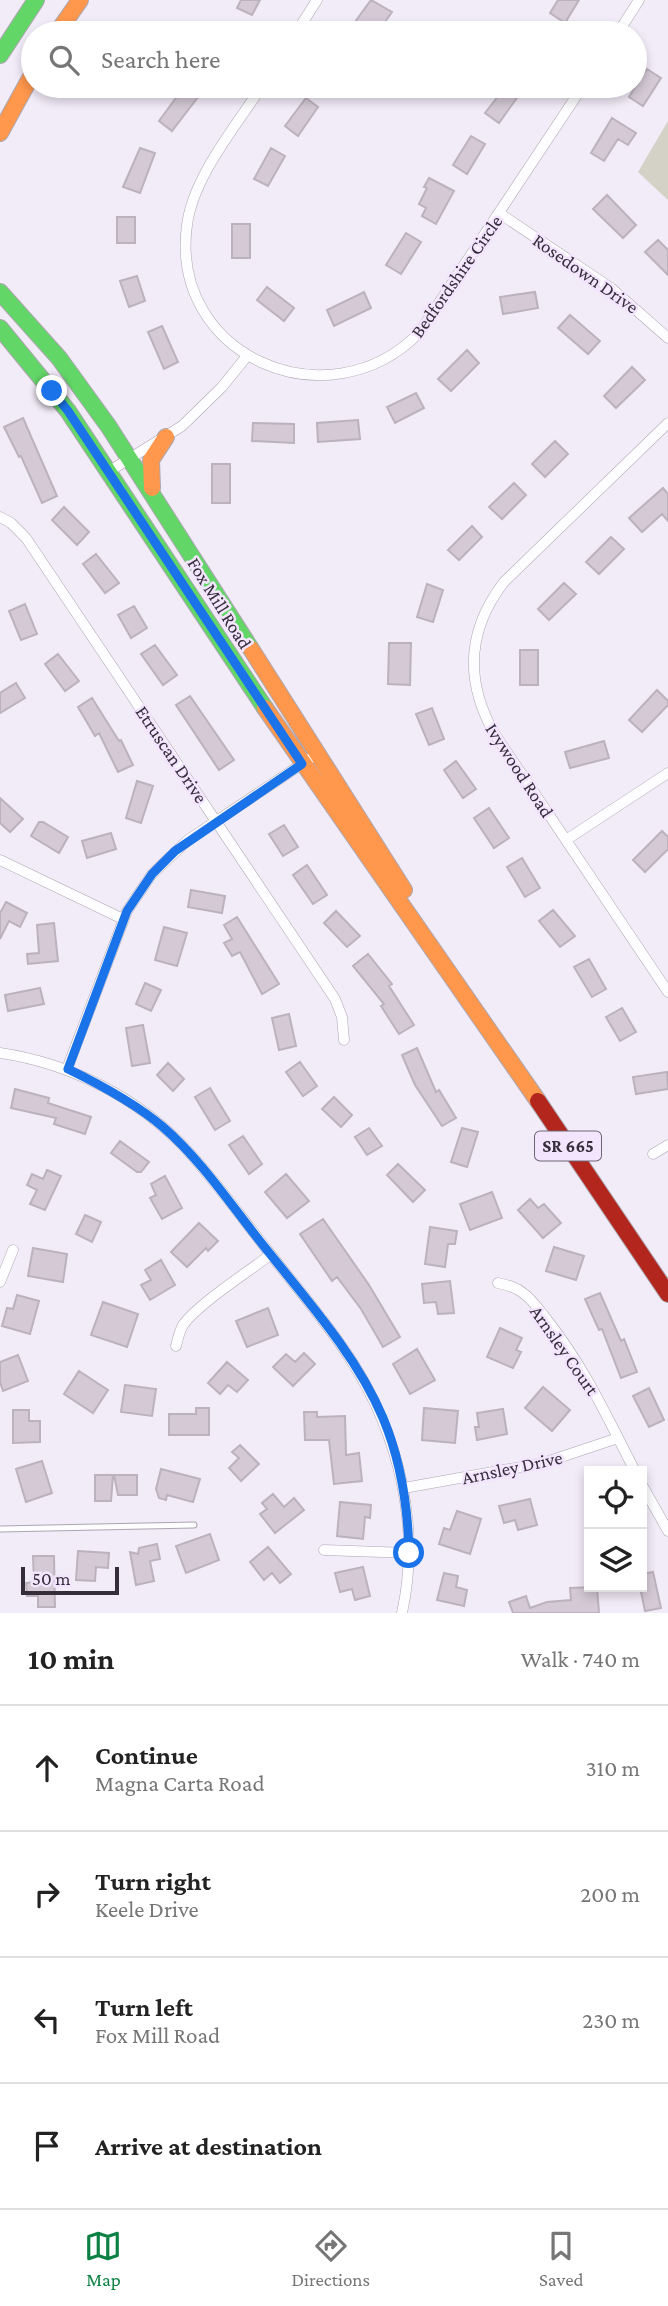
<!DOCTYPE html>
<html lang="en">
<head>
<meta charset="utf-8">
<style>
	body { margin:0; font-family:"Crimson Pro",serif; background:#f6f6f6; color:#222 }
	.controls { position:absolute; right:21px; bottom:21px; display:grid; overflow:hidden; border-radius:0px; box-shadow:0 4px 10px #0003 }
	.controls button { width:63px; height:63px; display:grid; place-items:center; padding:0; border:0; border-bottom:2px solid #e0e0e0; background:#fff; color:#222; font:35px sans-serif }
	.scale { position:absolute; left:21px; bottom:18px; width:98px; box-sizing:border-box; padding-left:7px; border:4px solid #352e3a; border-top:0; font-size:19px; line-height:24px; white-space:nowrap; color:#352e3a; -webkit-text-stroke:5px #f3e5fe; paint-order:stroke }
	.stop { position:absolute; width:21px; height:21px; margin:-16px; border:5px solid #1a73e8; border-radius:50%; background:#fff }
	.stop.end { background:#1a73e8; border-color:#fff; box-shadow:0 2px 7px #0008 }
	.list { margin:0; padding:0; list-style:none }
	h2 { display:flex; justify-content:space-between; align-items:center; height:91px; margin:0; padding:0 28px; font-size:30px }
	h2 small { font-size:23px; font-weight:400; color:#767676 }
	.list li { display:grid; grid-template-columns:46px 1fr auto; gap:21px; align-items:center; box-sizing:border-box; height:126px; padding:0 28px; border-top:2px solid #e0e0e0 }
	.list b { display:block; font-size:26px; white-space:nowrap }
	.list p { margin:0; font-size:23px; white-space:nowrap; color:#767676 }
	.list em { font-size:23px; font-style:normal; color:#767676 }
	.icon { flex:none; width:38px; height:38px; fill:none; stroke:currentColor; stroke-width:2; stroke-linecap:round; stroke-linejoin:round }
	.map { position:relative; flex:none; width:668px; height:1613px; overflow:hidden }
	.search { position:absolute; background:#fff; box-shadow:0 4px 10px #0003; left:21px; right:21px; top:21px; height:77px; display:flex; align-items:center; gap:18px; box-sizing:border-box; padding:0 24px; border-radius:38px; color:#767676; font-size:26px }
	.sheet { height:595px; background:#fff }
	nav { display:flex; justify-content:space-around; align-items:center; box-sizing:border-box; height:98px; border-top:2px solid #e0e0e0; background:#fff; font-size:19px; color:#767676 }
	nav a { display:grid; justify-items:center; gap:4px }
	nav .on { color:#0b8043 }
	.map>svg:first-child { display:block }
	.green { fill:#d4d2c6 }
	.building { fill:#d4c9d5; stroke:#bcb2bd; stroke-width:2 }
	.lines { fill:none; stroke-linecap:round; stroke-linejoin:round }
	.lane-casing { stroke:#aca6b0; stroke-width:7 }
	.street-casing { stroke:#aca6b0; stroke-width:11 }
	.fast-casing { stroke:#aca6b0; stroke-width:18 }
	.slow-casing { stroke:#aca6b0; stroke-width:18 }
	.jam-casing { stroke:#aca6b0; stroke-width:18 }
	.lane { stroke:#fdfcfe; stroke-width:5 }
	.street { stroke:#fdfcfe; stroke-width:10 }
	.fast { stroke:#63d668; stroke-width:16 }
	.slow { stroke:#ff974d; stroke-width:16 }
	.jam { stroke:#b3261e; stroke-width:16 }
	.route { stroke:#1a73e8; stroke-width:9 }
	.labels { text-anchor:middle; stroke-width:5; stroke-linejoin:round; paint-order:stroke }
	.shield { fill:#f3e5fe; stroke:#6e6575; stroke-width:2 }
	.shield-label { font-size:18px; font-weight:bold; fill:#352e3a }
	.street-label { font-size:19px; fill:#352e3a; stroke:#f3e5fe }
</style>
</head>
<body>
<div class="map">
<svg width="668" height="1613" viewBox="0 0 668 1613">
	<rect width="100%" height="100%" fill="#f2ebf8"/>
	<!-- green -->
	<path class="green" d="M668,121V200L638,172Z"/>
	<!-- building -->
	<path class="building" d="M241,0H260L252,15L237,8Z
		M371,0L392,12L377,33H362L352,26Z
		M558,0H579L565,23L550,13Z
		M647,69L661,78L643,106L629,97Z
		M506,86L519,95L499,123L485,113Z
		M184,87L198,97L172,131L159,121Z
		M306,98L318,107L298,136L285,126Z
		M612,118L636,133L628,145L618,139L604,161L591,153Z
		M471,136L485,144L467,174L453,165Z
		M140,148L155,153L140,193L123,187Z
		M271,148L285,156L268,186L254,179Z
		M429,178L454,191L436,224L422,216L426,208L419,204L427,188L424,187Z
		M607,195L636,225L623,238L593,209Z
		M117,217H135V243H117Z
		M232,224H250V258H232Z
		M406,233L421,242L401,274L386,265Z
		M658,240L668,250V275L645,252Z
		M137,276L145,301L129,307L120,281Z
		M267,287L294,308L284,321L257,300Z
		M364,292L371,308L334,326L327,310Z
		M535,292L538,308L503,314L500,297Z
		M570,315L600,341L588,354L558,328Z
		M162,326L178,362L164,369L148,332Z
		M467,350L479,363L451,391L438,379Z
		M632,367L645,380L616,408L604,396Z
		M416,393L424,408L395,423L387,407Z
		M23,418L57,496L42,503L21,456L19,457L4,427Z
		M358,420L360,439L318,442L317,423Z
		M253,423L294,424V443L252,441Z
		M555,441L568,454L545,477L532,464Z
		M212,464H230V503H212Z
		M514,483L526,495L502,519L489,507Z
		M663,488L668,494V521L662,514L642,532L629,518Z
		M64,507L89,532L77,545L52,520Z
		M472,526L482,537L459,560L448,550Z
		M611,537L624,549L599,574L586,562Z
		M96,554L119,583L105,593L83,564Z
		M564,583L576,594L549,620L538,609Z
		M427,584L443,590L433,622L417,617Z
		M25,604L37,634L21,640L9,611Z
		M134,606L147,628L131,638L118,615Z
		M389,643H411L410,685L388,684Z
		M155,645L177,675L163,685L141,654Z
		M520,650H538V685H520Z
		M58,654L79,681L65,691L45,664Z
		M16,683L25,698L0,713V693Z
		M657,690L668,701V705L642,732L629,720Z
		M190,696L234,760L219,770L176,705Z
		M92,698L119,741L121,740L133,765L118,772L99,733L95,736L78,707Z
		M432,708L444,739L429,745L416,714Z
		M604,741L609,758L570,768L565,752Z
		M456,761L476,789L463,798L444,770Z
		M137,781L153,786L141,823L126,818Z
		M0,798L23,819L10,832L0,823Z
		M489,808L509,838L494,848L474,818Z
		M39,822H43L68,837L59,853L31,836Z
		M284,825L298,847L283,856L269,834Z
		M662,831L668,837V849L645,872L633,860Z
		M111,833L116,849L87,858L82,841Z
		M522,858L540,888L525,897L507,867Z
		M307,865L327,895L313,904L293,875Z
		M191,890L225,896L222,913L188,907Z
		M6,902L27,913L20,927L9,921L0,939V913Z
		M553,910L575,936L560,947L539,921Z
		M336,911L360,936L347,947L324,923Z
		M237,917L279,984L262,994L240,952L232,956L224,943L232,939L224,925Z
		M54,923L58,961L28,964L27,954L39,953L37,925Z
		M164,927L187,933L177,966L155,960Z
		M368,954L392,984L389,986L414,1025L399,1034L381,1006L384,1004L353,966Z
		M589,959L606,989L592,997L574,967Z
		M145,983L161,990L151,1011L136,1004Z
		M40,988L44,1004L8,1011L5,995Z
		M622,1008L636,1032L620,1041L606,1017Z
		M289,1014L296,1046L279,1050L272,1018Z
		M143,1025L150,1063L132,1066L126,1028Z
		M417,1048L436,1092L439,1090L456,1118L442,1126L415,1085L402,1055Z
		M300,1062L317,1086L303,1096L286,1072Z
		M168,1063L184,1079L173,1091L157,1075Z
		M667,1072L668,1089L636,1094L633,1077Z
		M210,1088L230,1121L215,1130L195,1097Z
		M15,1089L49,1098L48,1103L91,1117L85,1134L54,1124L56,1118L11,1108Z
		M334,1097L352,1115L341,1127L322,1109Z
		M369,1128L382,1146L367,1155L355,1137Z
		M462,1128L478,1132L467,1167L451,1162Z
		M243,1136L262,1164L249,1174L229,1145Z
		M120,1141L149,1162L141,1172H137L111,1153Z
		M398,1164L425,1190L413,1202L387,1175Z
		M47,1170L61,1176L45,1210L30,1204L37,1190L27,1185L32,1174L43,1179Z
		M286,1174L309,1201L287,1218L265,1192Z
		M165,1176L182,1208L162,1219L150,1198L156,1195L151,1184Z
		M492,1192L502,1218L470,1230L460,1204Z
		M530,1199L538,1208L544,1204L561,1223L543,1238L518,1210Z
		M85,1215L101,1222L92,1242L76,1234Z
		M323,1219L369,1285L400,1337L383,1347L361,1309L337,1277L332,1281L300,1234Z
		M199,1223L218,1241L208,1251L206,1248L187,1267L171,1252Z
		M430,1227L457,1231L455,1244H448L445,1267L425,1264Z
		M554,1247L584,1256L576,1280L546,1271Z
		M33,1248L67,1254L63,1282L28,1276Z
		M161,1260L175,1285L150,1300L141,1285L151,1280L145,1270Z
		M450,1281L454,1313L438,1314L436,1302L424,1303L422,1284Z
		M600,1293L621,1341L624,1339L637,1372L621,1378L602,1329L599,1330L585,1299Z
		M17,1295L39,1301L30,1334L2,1326L7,1308L13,1309Z
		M103,1302L138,1314L127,1347L91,1335Z
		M268,1308L278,1335L247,1347L236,1321Z
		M500,1328L522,1338L516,1350L521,1352L513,1368L487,1357Z
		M417,1349L435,1380L410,1394L393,1364Z
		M304,1353L315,1364L293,1386L273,1367L286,1354L295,1362Z
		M18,1355L28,1381L3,1391L0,1382V1362Z
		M227,1362L248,1380L237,1392L228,1385L220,1394L208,1383Z
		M79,1371L108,1390L93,1413L64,1394Z
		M125,1385L156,1389L152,1416L121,1412Z
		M543,1387L570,1410L552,1431L525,1408Z
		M649,1388L664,1420L649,1427L633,1396Z
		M196,1408H209V1435H169V1414H196Z
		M424,1408L458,1411L455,1443L422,1440Z
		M503,1409L507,1434L477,1440L475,1427H479L477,1413Z
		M13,1410H29V1421H40V1442L13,1443Z
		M304,1412H317V1417L345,1416L346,1455L359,1453L362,1481L334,1484L329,1440H305Z
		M240,1445L259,1464L241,1481L229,1468L239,1458L232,1452Z
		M42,1461L52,1493L26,1502L16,1469Z
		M161,1469L200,1479L193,1502L167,1495L166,1500L159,1498L156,1489Z
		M95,1475H113L111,1501H95Z
		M114,1475H137V1495H118Z
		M273,1494L284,1507L294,1498L304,1510L275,1533L260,1514L267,1509L262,1503Z
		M530,1499L537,1525L518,1530L515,1520L504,1523L499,1506Z
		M340,1502L371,1505L370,1518L365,1517L363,1539L337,1536Z
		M457,1511L481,1519L470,1554L439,1544L444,1528L450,1530Z
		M210,1534L219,1560L186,1573L176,1546Z
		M157,1544L160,1559L150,1561L154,1581L136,1585L130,1552L138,1554L139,1548Z
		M268,1547L291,1574L280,1583L272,1573L264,1580L250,1562Z
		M78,1551L109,1553L108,1568L96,1567L95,1581L76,1580Z
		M33,1556H54L55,1607H38V1596H27L26,1583L34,1582Z
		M363,1567L370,1596L355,1600L352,1589L340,1592L335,1573Z
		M653,1572L661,1608L645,1611L640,1587H642V1574Z
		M444,1573L458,1576L456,1587L467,1590L464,1606L437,1600Z
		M597,1587L599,1613H513L509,1602L526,1596L530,1608L547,1602L571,1600L570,1588Z"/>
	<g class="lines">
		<!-- lane casing -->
		<g class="lane-casing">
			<path id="lane" d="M0,1529L194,1525"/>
		</g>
		<!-- street casing -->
		<g class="street-casing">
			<path id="street" d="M296,33L317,0
				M618,33L639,0
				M262,86C236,126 193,177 187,225C169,356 328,425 419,333L583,86
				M499,213L611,288L668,338
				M668,423L504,582C467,630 465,681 494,733L668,992
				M108,472L182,426L222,387L247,356
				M0,517L11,523L26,538L335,999L342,1017L344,1040
				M566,840L668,773
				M0,860L123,919
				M0,1053C69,1063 137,1097 185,1148C215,1180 241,1217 268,1251C296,1287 327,1322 351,1360C399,1435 421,1526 402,1613
				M67,1069L127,911L152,874L188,840L317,754
				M653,1154L668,1145
				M0,1282L13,1250
				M498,1283C507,1285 516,1287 523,1293C533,1300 540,1311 548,1321C585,1368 608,1419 635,1471
				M176,1346C178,1339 179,1332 183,1325C198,1304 248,1272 270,1255
				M642,1485L668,1531
				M404,1488L543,1463L618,1438
				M324,1550L409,1553"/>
		</g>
		<!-- fast casing -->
		<g class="fast-casing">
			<path id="fast" d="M0,55L36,0
				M0,292L59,358L109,427L251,649
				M0,328L68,411L265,708"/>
		</g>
		<!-- slow casing -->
		<g class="slow-casing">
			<path id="slow" d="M57,33L80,0
				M0,133L33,73
				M152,488L151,460L166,437
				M251,649L404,890
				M265,708L538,1101"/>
		</g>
		<!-- jam casing -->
		<g class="jam-casing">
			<path id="jam" d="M538,1101L668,1294"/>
		</g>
		<!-- lane -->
		<use href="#lane" class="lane"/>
		<!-- street -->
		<use href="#street" class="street"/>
		<!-- fast -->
		<use href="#fast" class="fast"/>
		<!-- slow -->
		<use href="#slow" class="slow"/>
		<!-- jam -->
		<use href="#jam" class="jam"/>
	</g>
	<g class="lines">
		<!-- route -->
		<path class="route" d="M52,391L68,411L302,764L175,851L152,874L127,911L68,1069C101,1085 135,1103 163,1127C200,1159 229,1202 259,1240C303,1296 355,1352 383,1418C401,1461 408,1507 409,1553"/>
	</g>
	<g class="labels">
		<!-- shield labels -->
		<rect class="shield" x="535" y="1131.5" width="66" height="29" rx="5"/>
		<g class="shield-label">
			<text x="568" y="1152">SR 665</text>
		</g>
		<!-- street labels -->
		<g class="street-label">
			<text transform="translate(586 273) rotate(35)" y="7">Rosedown Drive</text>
			<text transform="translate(456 276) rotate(-55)" y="7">Bedfordshire Circle</text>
			<text transform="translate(220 603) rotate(58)" y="7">Fox Mill Road</text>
			<text transform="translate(172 754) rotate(56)" y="7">Etruscan Drive</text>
			<text transform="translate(520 770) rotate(57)" y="7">Ivywood Road</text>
			<text transform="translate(565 1350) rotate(55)" y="7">Arnsley Court</text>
			<text transform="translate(512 1467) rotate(-12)" y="7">Arnsley Drive</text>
		</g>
	</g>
</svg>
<div class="controls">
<button><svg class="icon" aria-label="locate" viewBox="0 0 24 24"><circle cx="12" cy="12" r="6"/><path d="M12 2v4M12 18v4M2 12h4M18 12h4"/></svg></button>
<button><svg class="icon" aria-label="layers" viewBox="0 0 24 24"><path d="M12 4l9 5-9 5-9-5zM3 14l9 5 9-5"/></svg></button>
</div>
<div class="scale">50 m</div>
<div class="stop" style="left:409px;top:1553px"></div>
<div class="stop end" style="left:52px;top:391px"></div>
<div class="search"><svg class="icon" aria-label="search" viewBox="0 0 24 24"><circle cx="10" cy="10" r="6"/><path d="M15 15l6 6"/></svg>Search here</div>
</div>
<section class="sheet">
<h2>10 min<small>Walk · 740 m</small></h2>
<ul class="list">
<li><svg class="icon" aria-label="ahead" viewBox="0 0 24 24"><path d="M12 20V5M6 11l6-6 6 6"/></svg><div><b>Continue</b><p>Magna Carta Road</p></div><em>310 m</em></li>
<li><svg class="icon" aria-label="right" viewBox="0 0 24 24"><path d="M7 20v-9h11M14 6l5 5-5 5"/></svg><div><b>Turn right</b><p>Keele Drive</p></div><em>200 m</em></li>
<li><svg class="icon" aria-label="left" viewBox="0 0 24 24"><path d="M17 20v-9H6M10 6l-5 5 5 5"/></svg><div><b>Turn left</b><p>Fox Mill Road</p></div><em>230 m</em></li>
<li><svg class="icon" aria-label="arrive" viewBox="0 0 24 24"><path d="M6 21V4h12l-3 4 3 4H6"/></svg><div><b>Arrive at destination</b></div></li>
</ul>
</section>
<nav>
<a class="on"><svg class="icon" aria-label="map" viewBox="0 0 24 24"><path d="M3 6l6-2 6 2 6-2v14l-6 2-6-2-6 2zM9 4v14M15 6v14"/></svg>Map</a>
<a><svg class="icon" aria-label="directions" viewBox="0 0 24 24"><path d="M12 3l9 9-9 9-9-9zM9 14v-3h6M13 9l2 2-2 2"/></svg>Directions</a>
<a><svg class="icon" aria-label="saved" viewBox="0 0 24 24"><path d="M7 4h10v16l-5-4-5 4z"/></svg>Saved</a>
</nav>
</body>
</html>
